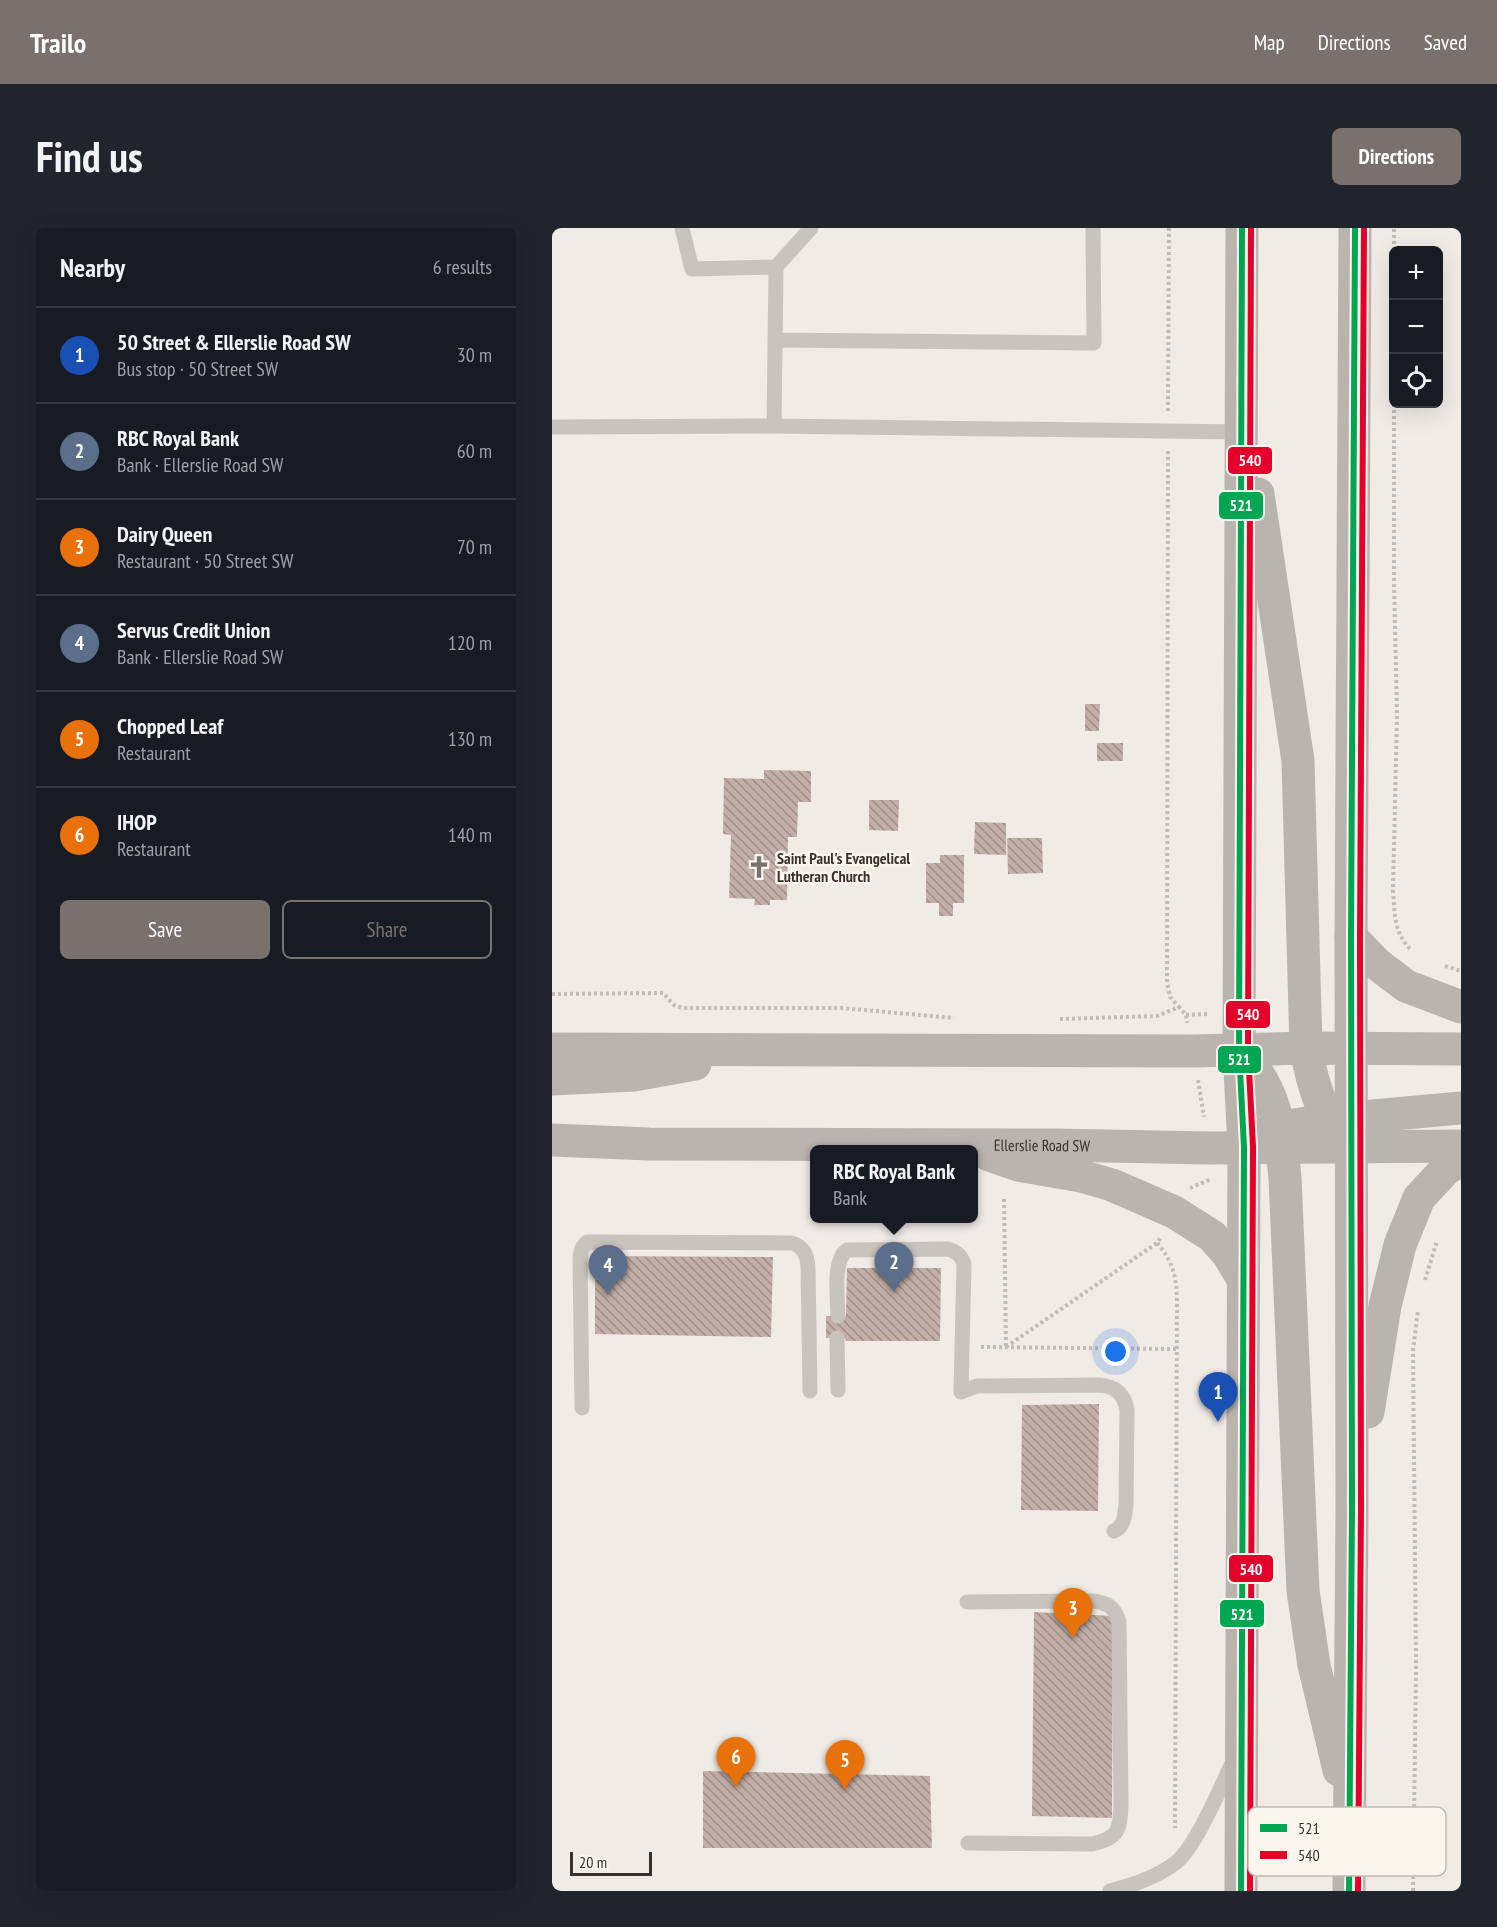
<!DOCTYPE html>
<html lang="en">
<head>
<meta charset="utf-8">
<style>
	body { margin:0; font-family:"PT Sans Narrow",sans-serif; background:#20242c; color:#f1f3f6 }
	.controls { position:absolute; right:18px; top:18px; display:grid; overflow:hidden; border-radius:9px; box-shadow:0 6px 24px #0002 }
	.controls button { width:54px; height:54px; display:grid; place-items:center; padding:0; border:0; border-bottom:2px solid #363941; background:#171b24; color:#f1f3f6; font:30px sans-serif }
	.scale { position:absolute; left:18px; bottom:15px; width:82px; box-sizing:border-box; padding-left:6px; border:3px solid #3b302b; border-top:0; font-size:16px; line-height:21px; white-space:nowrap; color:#3b302b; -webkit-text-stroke:4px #fbf5ee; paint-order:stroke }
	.you { position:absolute; left:564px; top:1124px; width:21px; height:21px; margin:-15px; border:4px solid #fff; border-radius:50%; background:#1a73e8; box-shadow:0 0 0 9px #1a73e833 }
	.badge { display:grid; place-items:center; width:39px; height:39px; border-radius:50%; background:#7a716c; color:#fff; font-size:20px; font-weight:700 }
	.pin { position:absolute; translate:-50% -50px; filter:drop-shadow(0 2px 3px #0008) }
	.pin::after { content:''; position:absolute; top:32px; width:21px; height:18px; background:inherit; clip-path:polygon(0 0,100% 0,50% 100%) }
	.popup { position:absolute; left:258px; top:917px; width:168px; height:78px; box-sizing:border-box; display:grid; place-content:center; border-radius:9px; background:#171b24; filter:drop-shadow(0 2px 4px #0005); font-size:20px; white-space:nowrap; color:#9ea1a6 }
	.popup b { font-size:22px; color:#f1f3f6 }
	.popup::after { content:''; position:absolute; left:50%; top:100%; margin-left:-12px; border:12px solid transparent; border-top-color:#171b24 }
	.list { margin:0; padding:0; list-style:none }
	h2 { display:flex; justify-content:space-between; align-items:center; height:78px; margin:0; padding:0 24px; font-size:26px }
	h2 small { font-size:20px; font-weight:400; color:#9ea1a6 }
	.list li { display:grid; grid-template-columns:39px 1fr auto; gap:18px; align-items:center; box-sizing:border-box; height:96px; padding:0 24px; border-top:2px solid #363941 }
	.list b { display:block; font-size:22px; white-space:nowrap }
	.list p { margin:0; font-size:20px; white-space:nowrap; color:#9ea1a6 }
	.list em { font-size:20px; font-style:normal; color:#9ea1a6 }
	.actions { display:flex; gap:12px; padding:18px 24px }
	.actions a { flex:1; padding:14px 0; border:2px solid #7a716c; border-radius:9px; text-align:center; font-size:21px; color:#7a716c }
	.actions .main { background:#7a716c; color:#fff }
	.icon { flex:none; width:33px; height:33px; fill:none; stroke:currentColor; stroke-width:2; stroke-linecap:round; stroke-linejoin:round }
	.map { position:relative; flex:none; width:909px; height:1663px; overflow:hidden; border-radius:9px }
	header { display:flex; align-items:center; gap:36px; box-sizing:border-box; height:84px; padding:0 30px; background:#7a716c; color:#fff }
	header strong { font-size:28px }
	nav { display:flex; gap:33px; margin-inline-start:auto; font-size:21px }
	.intro { display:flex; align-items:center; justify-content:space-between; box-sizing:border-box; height:144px; padding:0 36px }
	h1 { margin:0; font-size:42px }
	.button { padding:15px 27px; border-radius:9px; background:#7a716c; color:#fff; font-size:21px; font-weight:700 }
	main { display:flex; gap:36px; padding:0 36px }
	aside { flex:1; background:#171b24; border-radius:9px; box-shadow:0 6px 24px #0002 }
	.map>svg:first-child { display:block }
	.building { fill:url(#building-back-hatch) }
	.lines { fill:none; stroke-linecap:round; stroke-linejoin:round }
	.path { stroke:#c2bbb6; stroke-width:4; stroke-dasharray:3 3; stroke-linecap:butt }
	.service { stroke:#c9c3be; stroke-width:15 }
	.secondary { stroke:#bab3ae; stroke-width:33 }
	.bus-1-casing { stroke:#fbf5ee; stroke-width:10 }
	.bus-2-casing { stroke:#fbf5ee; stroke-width:10 }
	.bus-1 { stroke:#00a651; stroke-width:6 }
	.bus-2 { stroke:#e4002b; stroke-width:6 }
	.labels { text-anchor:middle; stroke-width:5; stroke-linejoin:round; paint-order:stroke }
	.poi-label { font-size:16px; font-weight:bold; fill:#3b302b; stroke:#fbf5ee; text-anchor:start }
	.street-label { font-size:16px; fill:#3b302b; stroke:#fbf5ee }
	.key { fill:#fbf5ee; stroke:#c1bab4; stroke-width:1.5 }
	.key-label { font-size:16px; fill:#3b302b }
	.line-badge { stroke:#fbf5ee; stroke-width:2 }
	.badge-label { font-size:16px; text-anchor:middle; font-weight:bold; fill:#fff }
</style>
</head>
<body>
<header>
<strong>Trailo</strong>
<nav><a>Map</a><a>Directions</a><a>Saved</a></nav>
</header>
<div class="intro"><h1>Find us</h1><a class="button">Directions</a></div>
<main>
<aside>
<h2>Nearby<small>6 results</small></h2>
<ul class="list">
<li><span class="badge" style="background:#1a4fb4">1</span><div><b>50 Street &amp; Ellerslie Road SW</b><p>Bus stop · 50 Street SW</p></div><em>30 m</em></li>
<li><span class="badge" style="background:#5c6f8a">2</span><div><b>RBC Royal Bank</b><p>Bank · Ellerslie Road SW</p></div><em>60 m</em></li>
<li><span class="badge" style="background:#e8710a">3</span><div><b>Dairy Queen</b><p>Restaurant · 50 Street SW</p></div><em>70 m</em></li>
<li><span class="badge" style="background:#5c6f8a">4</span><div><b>Servus Credit Union</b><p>Bank · Ellerslie Road SW</p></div><em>120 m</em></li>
<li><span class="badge" style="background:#e8710a">5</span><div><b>Chopped Leaf</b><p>Restaurant</p></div><em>130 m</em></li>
<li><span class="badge" style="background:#e8710a">6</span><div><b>IHOP</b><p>Restaurant</p></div><em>140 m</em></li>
</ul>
<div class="actions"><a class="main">Save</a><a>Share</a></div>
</aside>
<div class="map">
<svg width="909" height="1663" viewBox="0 0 909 1663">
	<defs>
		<pattern id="building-back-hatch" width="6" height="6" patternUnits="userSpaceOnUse" patternTransform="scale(1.5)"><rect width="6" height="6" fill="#c3afa7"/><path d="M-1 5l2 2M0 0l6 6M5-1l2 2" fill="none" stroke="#a08f88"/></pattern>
	</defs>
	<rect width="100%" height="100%" fill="#f0ebe5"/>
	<!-- building -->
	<path class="building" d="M533,476H548L547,503H533Z
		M545,515H571V533H545Z
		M212,542L259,543V574H246L245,609H236L235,672H218V677H202L203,671L177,670L179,607L171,606L172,550L212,551Z
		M317,572H347L346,603L317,602Z
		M423,594L454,595V627L422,626Z
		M455,610H490L491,645L456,646Z
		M388,627H412V675H401V688H387V675H374V635H388Z
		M43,1028L221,1029L219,1109L43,1106Z
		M295,1040H389L388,1113H294L293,1110H274V1088H294Z
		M547,1176L546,1283L469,1282L470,1177Z
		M482,1384L561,1388L560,1590L480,1588Z
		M151,1543L378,1548L380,1620H151Z"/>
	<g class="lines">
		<!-- path -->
		<path class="path" d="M842,22V0
			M842,46V147
			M842,176V353L845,487L841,663C843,687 841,703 859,722
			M616,183L617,0
			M616,223L615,753L618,769L627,779
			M893,738L909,743
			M0,766L111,765L122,777L130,780H289L402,790
			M634,787L657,786
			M508,791L605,788L627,779L634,787L635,795
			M646,852L652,889
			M638,960L659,951
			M452,971L454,1118
			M605,1015C620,1032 624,1047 625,1069L623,1600
			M873,1052L885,1013
			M429,1119L624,1121
			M454,1119L605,1015L609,1009
			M861,1663L864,1439L861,1123L866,1082"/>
		<!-- service -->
		<path class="service" d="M130,0L140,41L224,39
			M223,112L542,115L541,0
			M222,198L689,204
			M0,199L222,198L224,39L259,0
			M286,1088C286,1071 280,1033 295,1022L396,1021C405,1024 409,1027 412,1036L409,1164L425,1158L547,1157C563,1158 572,1165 575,1182L574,1277C573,1287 572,1299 562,1303
			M285,1110L286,1162
			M30,1180L28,1028L30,1020L35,1014L240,1015C252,1019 255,1027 256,1039L258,1163
			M415,1374L541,1373C556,1375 563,1379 567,1394L569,1576C568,1602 567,1610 540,1616L416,1615
			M558,1663C580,1657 603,1650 622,1636C643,1622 670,1556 682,1531"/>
		<!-- secondary -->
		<g class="secondary">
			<path d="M706,266L746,533L754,820C760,855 771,897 800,918"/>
			<path d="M799,709L825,736L854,758L909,779"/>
			<path d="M0,821L641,823L754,820L909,821"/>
			<path d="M687,822C725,862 728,898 733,950L751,1363L762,1437L787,1542"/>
			<path d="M0,851L82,847L143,836"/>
			<path d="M708,908L727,899L777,892L909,880"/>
			<path id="s1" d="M0,912L97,916L503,917L658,920L909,918"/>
			<path d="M437,927L466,937L529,948L560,957L622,984L660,1008L676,1026L691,1051"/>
			<path d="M816,1184L833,1078L848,1017L867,970L894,941L909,932"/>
			<path d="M689,1663L692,919L687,822L690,0"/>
			<path d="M797,1663L800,1281L799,709L803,0"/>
		</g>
		<!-- bus-1 casing -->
		<g class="bus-1-casing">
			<path id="bus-1" d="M689,1663L692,919L687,822L690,0
				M797,1663L800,1281L799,709L803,0"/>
		</g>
		<!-- bus-2 casing -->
		<g class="bus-2-casing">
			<path id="bus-2" d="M698,1663L701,919L696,822L699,0
				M806,1663L809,1281L808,709L812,0"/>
		</g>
		<!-- bus-1 -->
		<use href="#bus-1" class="bus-1"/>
		<!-- bus-2 -->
		<use href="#bus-2" class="bus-2"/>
	</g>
	<!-- icons -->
	<defs>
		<g id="church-bare" transform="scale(1.8)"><path d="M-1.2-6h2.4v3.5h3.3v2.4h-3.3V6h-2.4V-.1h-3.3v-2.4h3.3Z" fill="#7a716c" stroke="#fbf5ee" stroke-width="2.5" paint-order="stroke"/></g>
	</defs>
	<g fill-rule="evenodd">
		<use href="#church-bare" x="207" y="639"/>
	</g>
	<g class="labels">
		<!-- poi labels -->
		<g class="poi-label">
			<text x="225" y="636">Saint Paul's Evangelical<tspan x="225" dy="18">Lutheran Church</tspan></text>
		</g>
		<!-- street labels -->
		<g class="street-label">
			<text dy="6" stroke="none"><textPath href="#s1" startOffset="490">Ellerslie Road SW</textPath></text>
		</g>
	</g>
	<!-- legend -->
	<rect x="696" y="1579" width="198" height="69" rx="9" class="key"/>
	<rect x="708" y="1596" width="27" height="8" fill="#00a651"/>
	<rect x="708" y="1623" width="27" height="8" fill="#e4002b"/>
	<g class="key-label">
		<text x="746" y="1606">521</text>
		<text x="746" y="1633">540</text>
	</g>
	<g class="line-badge">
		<rect x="675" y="218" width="46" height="29" rx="6" fill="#e4002b"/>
		<rect x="666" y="263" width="46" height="29" rx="6" fill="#00a651"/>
		<rect x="673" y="772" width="46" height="29" rx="6" fill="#e4002b"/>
		<rect x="665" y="817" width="45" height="29" rx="6" fill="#00a651"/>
		<rect x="676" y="1326" width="46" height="29" rx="6" fill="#e4002b"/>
		<rect x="667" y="1371" width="46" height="29" rx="6" fill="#00a651"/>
	</g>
	<g class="badge-label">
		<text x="698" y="238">540</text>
		<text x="689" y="283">521</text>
		<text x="696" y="792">540</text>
		<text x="687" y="837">521</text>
		<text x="699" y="1347">540</text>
		<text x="690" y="1392">521</text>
	</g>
</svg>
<div class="controls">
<button>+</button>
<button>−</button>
<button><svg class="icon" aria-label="locate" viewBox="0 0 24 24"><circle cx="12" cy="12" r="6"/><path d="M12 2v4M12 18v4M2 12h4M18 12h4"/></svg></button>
</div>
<div class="scale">20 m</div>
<div class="you"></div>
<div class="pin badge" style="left:666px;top:1194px;background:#1a4fb4">1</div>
<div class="pin badge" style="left:342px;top:1064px;background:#5c6f8a">2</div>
<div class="popup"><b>RBC Royal Bank</b>Bank</div>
<div class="pin badge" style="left:521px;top:1410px;background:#e8710a">3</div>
<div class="pin badge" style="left:56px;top:1067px;background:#5c6f8a">4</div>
<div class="pin badge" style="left:293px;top:1562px;background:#e8710a">5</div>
<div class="pin badge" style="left:184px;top:1559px;background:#e8710a">6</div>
</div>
</main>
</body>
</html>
